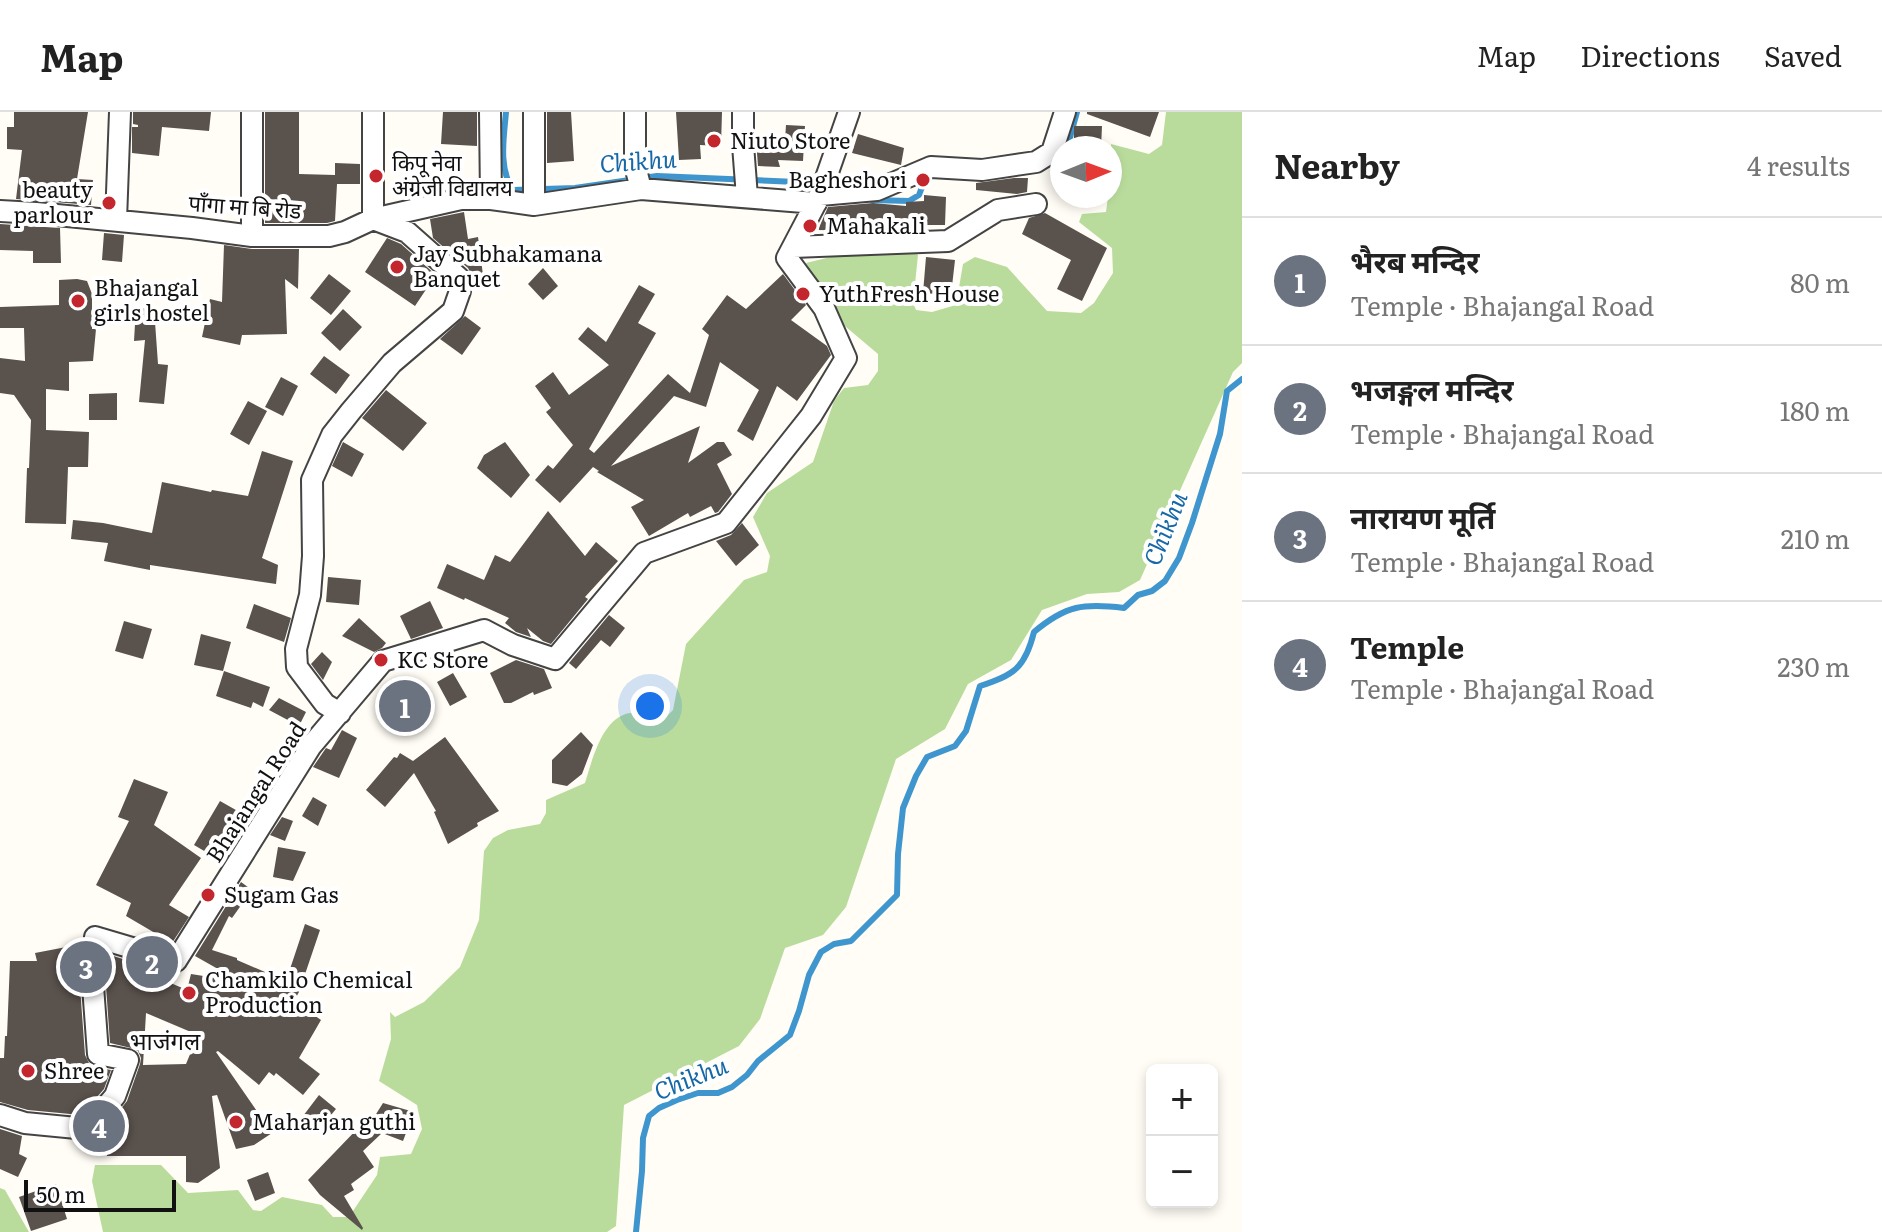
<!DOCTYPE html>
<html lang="en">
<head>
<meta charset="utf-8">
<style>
	body { margin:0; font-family:Literata,"Noto Sans Devanagari",serif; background:#f6f6f6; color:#222 }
	.controls { position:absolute; right:24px; bottom:24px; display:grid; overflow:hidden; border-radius:12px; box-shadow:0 4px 12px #0003 }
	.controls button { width:72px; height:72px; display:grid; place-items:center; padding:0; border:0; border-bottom:2px solid #e0e0e0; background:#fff; color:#222; font:40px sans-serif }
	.compass { position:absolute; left:1050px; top:24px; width:72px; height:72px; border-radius:50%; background:#fff; box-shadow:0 4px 12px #0003; rotate:89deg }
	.scale { position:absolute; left:24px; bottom:20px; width:152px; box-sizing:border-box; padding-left:8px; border:4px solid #111; border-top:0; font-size:22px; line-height:28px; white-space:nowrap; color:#111; -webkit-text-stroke:6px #fff; paint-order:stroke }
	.you { position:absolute; left:650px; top:594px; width:28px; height:28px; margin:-20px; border:6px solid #fff; border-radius:50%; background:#1a73e8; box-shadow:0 0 0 12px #1a73e833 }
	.badge { display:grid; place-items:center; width:52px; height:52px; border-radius:50%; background:#0f766e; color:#fff; font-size:26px; font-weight:700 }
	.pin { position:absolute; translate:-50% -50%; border:4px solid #fff; box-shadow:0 2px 8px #0006 }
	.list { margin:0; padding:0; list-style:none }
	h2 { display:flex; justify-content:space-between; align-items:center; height:104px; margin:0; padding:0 32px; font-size:34px }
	h2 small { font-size:26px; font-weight:400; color:#767676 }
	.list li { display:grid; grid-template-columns:52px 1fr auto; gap:24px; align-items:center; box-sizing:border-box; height:128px; padding:0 32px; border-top:2px solid #e0e0e0 }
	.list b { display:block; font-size:30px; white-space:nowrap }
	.list p { margin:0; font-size:26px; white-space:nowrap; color:#767676 }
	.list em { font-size:26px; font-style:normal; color:#767676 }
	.map { position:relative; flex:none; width:1242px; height:1120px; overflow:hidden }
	header { display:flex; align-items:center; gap:48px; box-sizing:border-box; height:112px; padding:0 40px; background:#fff; border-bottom:2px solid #e0e0e0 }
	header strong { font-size:38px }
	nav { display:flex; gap:44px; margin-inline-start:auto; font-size:28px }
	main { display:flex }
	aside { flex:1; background:#fff }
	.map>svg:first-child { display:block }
	.forest { fill:#b9dc9c }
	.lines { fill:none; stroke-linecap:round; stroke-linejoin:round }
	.stream { stroke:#3f96cf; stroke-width:6 }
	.building { fill:#5a524d; fill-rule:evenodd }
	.minor-casing { stroke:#444; stroke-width:24 }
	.minor { stroke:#fff; stroke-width:20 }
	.poi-dot { fill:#c4262e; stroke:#fff; stroke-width:3 }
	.labels { text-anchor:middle; stroke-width:8; stroke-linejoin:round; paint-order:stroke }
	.poi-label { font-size:22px; fill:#111; stroke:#fff; text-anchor:start }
	.street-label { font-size:22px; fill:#111; stroke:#fff }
	.water-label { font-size:24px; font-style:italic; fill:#1768a6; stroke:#fff }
	.neighbourhood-label { font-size:24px; fill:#111; stroke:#fff }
</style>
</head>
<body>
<header>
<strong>Map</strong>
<nav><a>Map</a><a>Directions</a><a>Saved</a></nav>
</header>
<main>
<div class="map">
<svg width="1242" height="1120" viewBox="0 0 1242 1120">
	<rect width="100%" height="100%" fill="#fffdf5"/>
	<!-- forest -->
	<path class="forest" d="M1166,0H1242V251L1233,260L1140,468L1119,480L1087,482L1042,498L1011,548L968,572L945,617L896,647L846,795L823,823L785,836L760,907L739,934L624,993L616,1114L607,1120H103L92,1069L95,1053H161L188,1081L238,1078L253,1098L261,1099L282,1085L322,1093L333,1105H349L377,1063L380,1045L411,1042L422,1017L417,993L379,969L391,927L390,900L395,905L424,890L460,855L479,808L484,739L493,726L508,718L540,712L546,701V688L585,671C592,649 602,605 630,601C638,600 653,607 662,609L673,598L686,532L744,468L767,460L770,444L753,405L767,381L813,350L834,289L844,276L868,273L878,259V242L833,204L806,151L855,139L912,137L918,143L913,191L916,198L932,200L956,193L963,152L975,145L1007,155L1047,199L1081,201L1094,191L1113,161L1112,136L1079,110L1082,102L1106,100L1108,84H1110L1111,32L1149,42L1162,33Z
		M0,1076L5,1078L29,1120H0Z"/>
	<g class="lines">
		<!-- stream -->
		<path class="stream" d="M506,0C504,25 498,56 513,78L575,76L657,64L820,71
			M1067,36L1077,0
			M872,88L909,89L919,83L922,75L930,62
			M636,1120L642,1059L643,1026L649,1004L659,996L677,988L698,981H718L732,975L747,963L758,949L790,923L799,899L809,863L821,840L834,832L851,829L897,783L898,742L903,696L916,664L927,645L955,634L966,619L980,574C1014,563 1025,556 1034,520C1066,493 1084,491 1124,496L1138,483L1152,479L1165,469L1179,446L1192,411L1220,322L1227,279L1242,267"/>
	</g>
	<!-- building -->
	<path class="building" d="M14,0H88L77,67L93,68L91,93L16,87L22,38L7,37V15H14Z
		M133,0H211L209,19L162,15L159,44L132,41V15H138V13L133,12Z
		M265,0H299V62L335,63V51L360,52V72H337L335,109L327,111H265Z
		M443,0H477V34L441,32Z
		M547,0H571L574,49L547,51Z
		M676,0H722L721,34L700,33L701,47L679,48Z
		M1087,0H1159L1150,25L1087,2Z
		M786,13L805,14L803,49L778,48L780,55L758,54L756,28H785Z
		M1074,14H1102L1101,36H1074Z
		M858,22L904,36L901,53L852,41Z
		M1014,66H1028L1027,80L1017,82L976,78V71Z
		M924,83L946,85L945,113H905L904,118L863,119L818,118L828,95L873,91L906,94V90L924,89Z
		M464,100L468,127L478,125L483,163L472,164L468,156L433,126L430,107Z
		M1045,101L1107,136L1082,189L1057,177L1071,148L1022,122L1029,106Z
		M0,112L60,116L61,151H33V139L0,138Z
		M104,121L124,123L122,150L102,148Z
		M387,126L401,132L436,163L431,171L421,172L427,176L415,194L365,160Z
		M224,133L252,137H299L298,177L285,167L287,222L242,223L240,233L202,225L210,187L222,190Z
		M926,145L955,148L951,183L923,181Z
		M543,156L558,174L543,188L528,172Z
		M329,162L351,179L331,203L310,186Z
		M783,162L806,193L791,208L827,234L831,243L797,289L777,274L753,329L737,319L759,278L720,250L706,295L674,284L611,354L700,314L688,351L717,330H724L732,343L717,352L732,382L718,400L715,401L711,394L690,405L688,401L649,424L631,395L644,388L597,360L599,359L593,355L560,391L535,368L548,353L553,357L573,333L546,300L551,296L535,274L553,260L569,283L609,253L578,227L588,215L606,230L639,173L655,182L638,211L656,221L589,337L594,341L668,262L690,281L709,223L702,217L727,183L746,197Z
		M77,167L87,169L92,182V217H96L93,249L69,250V279L46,277V318L89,320L88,355H68L66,412L25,411L27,356H29L31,308L14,283L0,281V246L25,249L24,216H0V195L59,193V168Z
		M136,195L154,196L158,252L168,253L164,292L139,290L145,228L134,229Z
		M343,197L362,215L340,239L321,221Z
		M465,204L481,216L462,243L440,227Z
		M324,244L350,263L336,282L310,262Z
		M281,265L298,274L283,304L265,295Z
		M386,278L427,311L403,339L362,306Z
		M117,281V308H89V282Z
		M248,289L267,299L249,333L230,322Z
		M343,330L364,342L352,365L332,354Z
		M505,330L530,363L511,386L477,356L484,343Z
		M262,339L293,349L262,446L278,453L276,472L150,453V458L104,449L108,431L71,427L73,408L103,411L152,421L162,370L211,380L212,378L248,384Z
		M548,399L585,444L596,430L618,449L585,485L588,487L551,532L543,529L527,516L531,525L516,520L505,511L509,506L465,486L464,488L437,476L447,452L484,468L495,443L510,450Z
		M742,411L759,433L736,454L716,429L731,423Z
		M328,465L361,468L359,493L326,490Z
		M430,489L443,516L411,527L400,504Z
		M254,492L291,506L284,530L246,516Z
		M609,503L625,516L610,535L601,528L576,557L569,551Z
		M359,506L386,531L382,536L374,540L342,524Z
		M124,509L152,517L143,547L115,539Z
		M201,522L231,530L223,559L194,553Z
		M322,540L332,550L323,568L311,552Z
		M516,548L544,557L552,576L534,583L533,580L511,591H504L490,561Z
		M224,559L270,575L263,595L253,590L251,596L216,584Z
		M453,561L467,585L450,594L437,570Z
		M279,586L306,600L299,614L269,598Z
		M342,618L357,626L339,666L313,655L326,636L331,638Z
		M581,620L593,633L582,662L567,674L552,671V648Z
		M445,625L499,699L477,711L478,714L448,732L434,700L436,699L414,661L385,695L366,678L394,645L397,646L400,641L413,649Z
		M134,667L168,680L154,713L201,746L169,793L189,805L172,831L126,804L131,791L96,773L129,709L118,705Z
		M313,685L327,693L318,714L302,704Z
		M220,689L250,706L223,750L194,733Z
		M282,705L293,709L285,729L270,723Z
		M278,735L306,740L293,769L273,765Z
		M241,770L252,778L232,806L229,804L212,838L237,846V848L286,869L305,812L320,818L299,880L294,889L321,908L299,946L320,962L303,983L276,961L274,964L269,960L259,973L218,939L216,940L272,1021L254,1033L236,1037L217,983L212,984L220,1056L198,1071L186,1070V1044H107L108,1013L127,989L140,952L141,946L138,939L131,936L110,931L106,874L107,842L126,848L125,850L153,856L152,863L187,878L191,862L241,870L195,844ZM146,901L198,923L186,952L143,953Z
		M82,832L80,875L85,943L89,951L95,955L111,958L104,977L81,1003L28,998L0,990V946H4L5,924H7L10,849H37L35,841Z
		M319,983L336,997L316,1021L300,1008Z
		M383,991L414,1000L403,1029L382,1021L363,1039L374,1055L351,1072L354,1078L344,1084L363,1116L362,1118L320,1083L308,1068L361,1013L366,1018Z
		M0,1017L22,1024L19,1042L27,1046L18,1065L0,1057Z
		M268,1060L275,1081L255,1089L247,1068Z
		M56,1072L67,1107L31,1119L19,1085Z"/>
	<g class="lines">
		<!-- minor casing -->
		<g class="minor-casing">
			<path id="minor" d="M490,0L491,87
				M635,0V54L641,77
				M743,0V33L747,85
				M820,83L877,78L931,55L982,58L1036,50L1052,40L1065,0
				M534,93V0
				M0,99L36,101L192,116L252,124H329L345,120L373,107L461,87H491L534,93L641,77L816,91
				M116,108L120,0
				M252,124V0
				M793,135L948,129L998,98L1036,92
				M340,601L325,592L297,555L296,537L310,483L313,444L312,368L332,323L351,299L392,251L453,199L460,179L459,166L407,120L373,107V0
				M0,1003L25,1011L87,1017L115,984L128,948L98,942L93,874L95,825L176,849L311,634L383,549L484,518L513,533L555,547L644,441L726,411L811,304L846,246L824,196L787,146L820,83L849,0"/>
		</g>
		<!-- minor -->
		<use href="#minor" class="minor"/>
	</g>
	<!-- markers -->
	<g class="poi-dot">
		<circle cx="714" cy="29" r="8"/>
		<circle cx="376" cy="64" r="8"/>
		<circle cx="923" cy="68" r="8"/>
		<circle cx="109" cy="91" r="8"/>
		<circle cx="810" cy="114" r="8"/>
		<circle cx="397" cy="155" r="8"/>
		<circle cx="803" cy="182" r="8"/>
		<circle cx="78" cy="189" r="8"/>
		<circle cx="381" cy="548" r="8"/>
		<circle cx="208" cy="783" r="8"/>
		<circle cx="189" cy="881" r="8"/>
		<circle cx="28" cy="959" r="8"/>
		<circle cx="236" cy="1010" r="8"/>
	</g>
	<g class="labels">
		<!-- poi labels -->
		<g class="poi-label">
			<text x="730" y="37">Niuto Store</text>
			<text x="392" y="59">किपू नेवा<tspan x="392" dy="25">अंग्रेजी विद्यालय</tspan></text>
			<text x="907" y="76" text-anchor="end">Bagheshori</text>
			<text x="93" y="86" text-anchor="end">beauty<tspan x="93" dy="25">parlour</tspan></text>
			<text x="826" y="122">Mahakali</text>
			<text x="413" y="150">Jay Subhakamana<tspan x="413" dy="25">Banquet</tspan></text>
			<text x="94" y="184">Bhajangal<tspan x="94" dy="25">girls hostel</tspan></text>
			<text x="819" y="190">YuthFresh House</text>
			<text x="397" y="556">KC Store</text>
			<text x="224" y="791">Sugam Gas</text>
			<text x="205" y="876">Chamkilo Chemical<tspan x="205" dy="25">Production</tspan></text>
			<text x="44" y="967">Shree</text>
			<text x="252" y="1018">Maharjan guthi</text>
		</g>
		<!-- street labels -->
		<g class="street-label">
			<text transform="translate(245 95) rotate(4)" y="8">पाँगा मा बि रोड</text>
			<text transform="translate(256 680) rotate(-57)" y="8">Bhajangal Road</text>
		</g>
		<!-- water labels -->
		<g class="water-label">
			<text transform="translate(638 50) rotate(-4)" y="8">Chikhu</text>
			<text transform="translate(1166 417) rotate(-68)" y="8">Chikhu</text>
			<text transform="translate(691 967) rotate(-22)" y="8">Chikhu</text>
		</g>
		<!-- neighbourhood labels -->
		<g class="neighbourhood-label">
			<text x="165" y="938">भाजंगल</text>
		</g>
	</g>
</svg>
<div class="controls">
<button>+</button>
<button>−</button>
</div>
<svg class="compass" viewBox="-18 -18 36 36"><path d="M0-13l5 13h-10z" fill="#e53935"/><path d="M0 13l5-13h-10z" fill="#767676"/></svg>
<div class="scale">50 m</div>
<div class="you"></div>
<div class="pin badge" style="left:405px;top:594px;background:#6b7280">1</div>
<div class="pin badge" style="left:152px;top:850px;background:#6b7280">2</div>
<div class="pin badge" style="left:86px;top:855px;background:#6b7280">3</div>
<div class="pin badge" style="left:99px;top:1014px;background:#6b7280">4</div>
</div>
<aside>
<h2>Nearby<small>4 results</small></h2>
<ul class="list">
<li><span class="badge" style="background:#6b7280">1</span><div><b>भैरब मन्दिर</b><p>Temple · Bhajangal Road</p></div><em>80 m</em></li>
<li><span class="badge" style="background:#6b7280">2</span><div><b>भजङ्गल मन्दिर</b><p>Temple · Bhajangal Road</p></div><em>180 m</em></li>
<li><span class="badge" style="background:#6b7280">3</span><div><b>नारायण मूर्ति</b><p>Temple · Bhajangal Road</p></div><em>210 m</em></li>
<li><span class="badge" style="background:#6b7280">4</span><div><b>Temple</b><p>Temple · Bhajangal Road</p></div><em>230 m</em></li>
</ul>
</aside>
</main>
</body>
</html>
